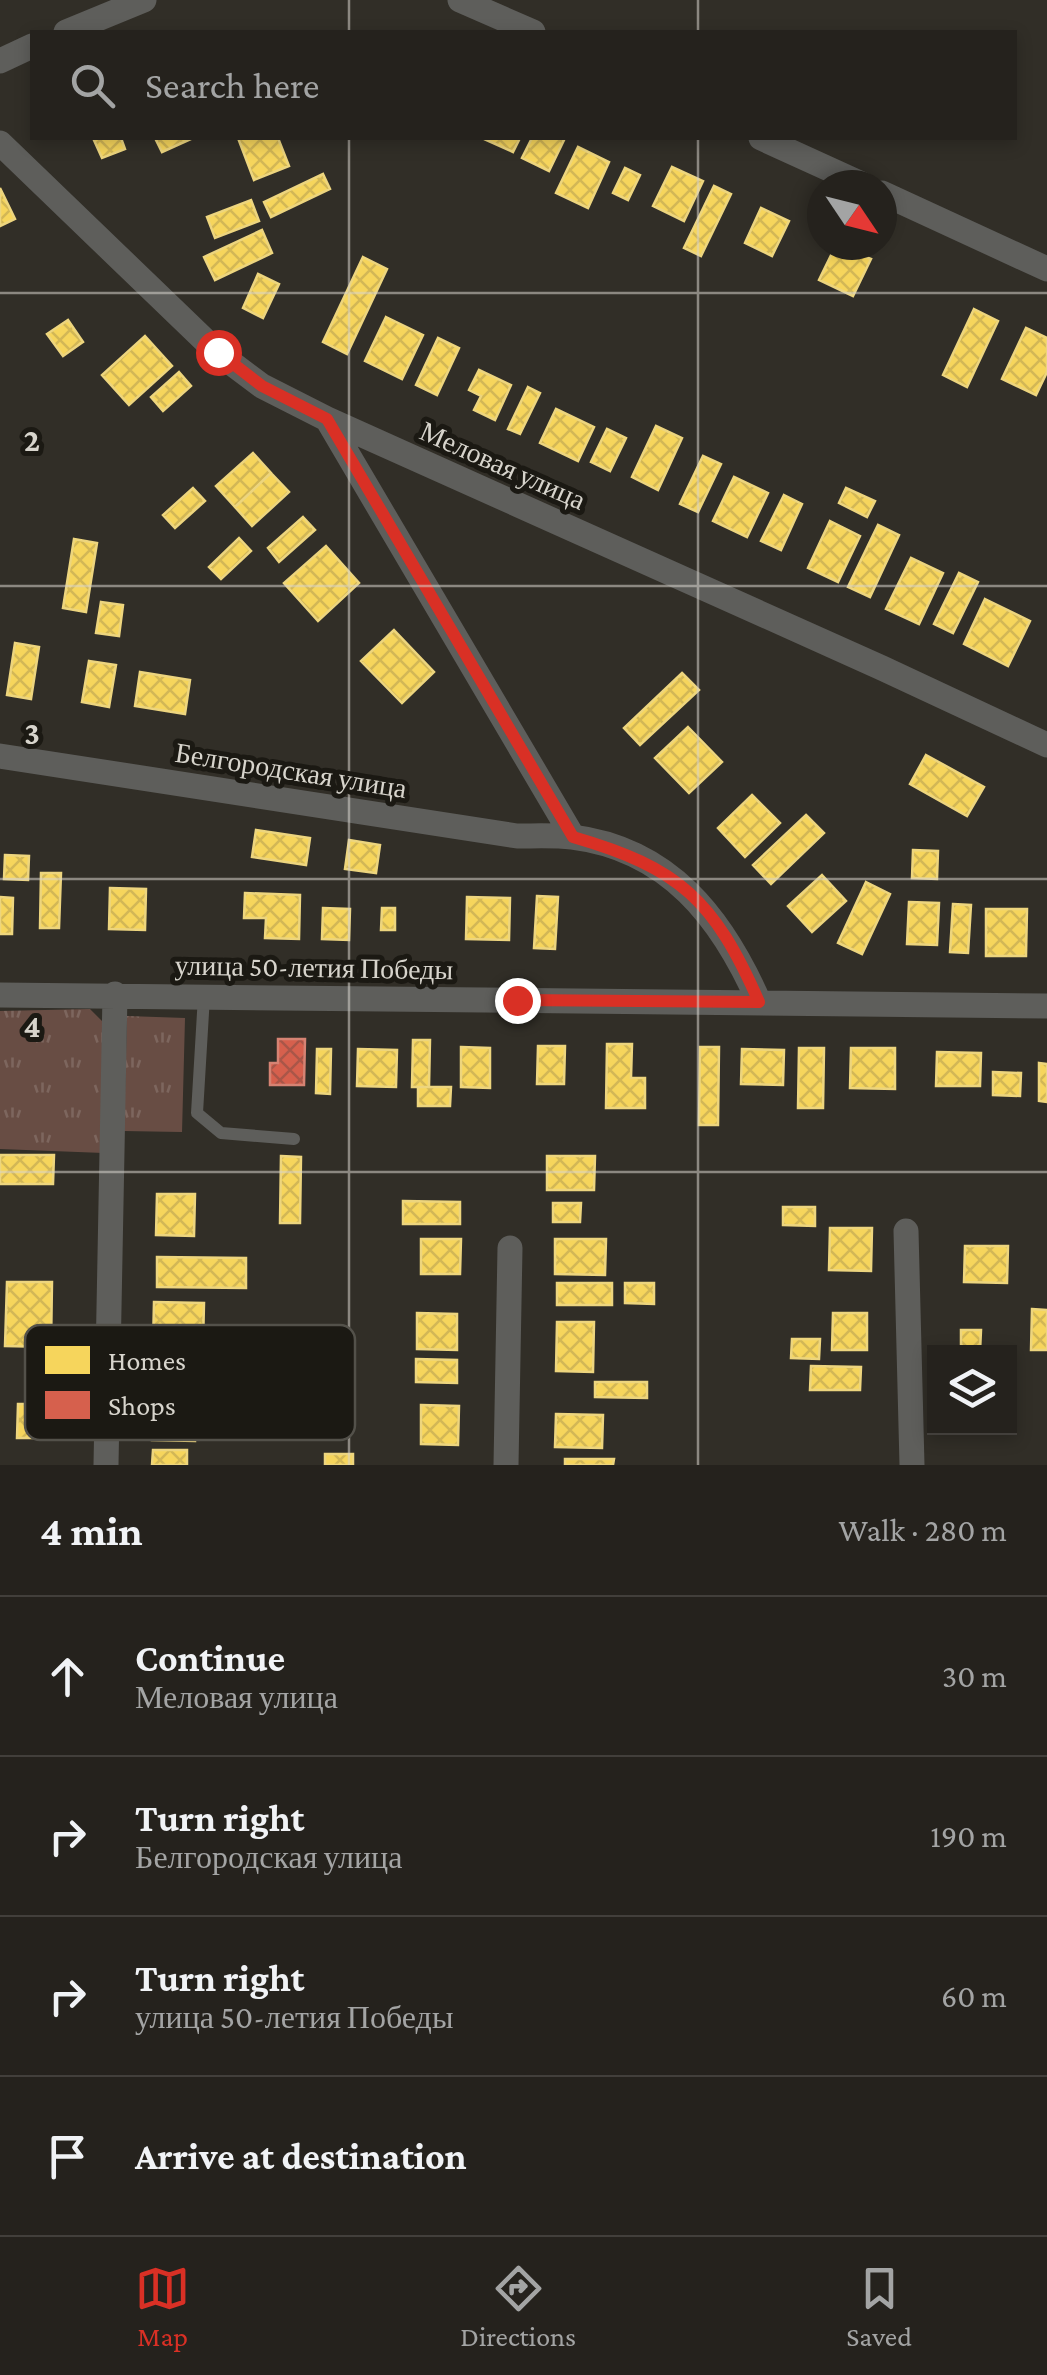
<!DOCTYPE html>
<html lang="en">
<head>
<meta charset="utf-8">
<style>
	body { margin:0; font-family:"Crimson Pro",serif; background:#312f2a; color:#f1f3f6 }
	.controls { position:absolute; right:30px; bottom:30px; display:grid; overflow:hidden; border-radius:0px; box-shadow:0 5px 15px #0003 }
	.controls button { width:90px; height:90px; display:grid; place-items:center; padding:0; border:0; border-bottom:2px solid #423f3b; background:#25221d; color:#f1f3f6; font:50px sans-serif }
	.compass { position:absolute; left:807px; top:170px; width:90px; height:90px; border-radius:50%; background:#25221d; box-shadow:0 5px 15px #0003; rotate:125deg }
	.stop { position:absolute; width:30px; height:30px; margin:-22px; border:8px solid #d93025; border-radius:50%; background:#fff }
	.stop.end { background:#d93025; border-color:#fff; box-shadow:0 2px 10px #0008 }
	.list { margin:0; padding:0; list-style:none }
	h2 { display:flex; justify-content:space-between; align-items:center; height:130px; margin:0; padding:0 40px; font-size:42px }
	h2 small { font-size:32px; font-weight:400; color:#a3a4a4 }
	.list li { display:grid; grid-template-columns:65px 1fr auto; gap:30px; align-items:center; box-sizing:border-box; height:160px; padding:0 40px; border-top:2px solid #423f3b }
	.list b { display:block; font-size:38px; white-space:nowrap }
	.list p { margin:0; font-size:32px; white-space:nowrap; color:#a3a4a4 }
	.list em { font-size:32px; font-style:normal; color:#a3a4a4 }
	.icon { flex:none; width:55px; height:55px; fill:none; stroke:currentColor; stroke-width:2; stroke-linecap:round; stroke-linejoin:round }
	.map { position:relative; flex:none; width:1047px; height:1465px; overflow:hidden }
	.search { position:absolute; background:#25221d; box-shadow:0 5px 15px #0003; left:30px; right:30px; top:30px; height:110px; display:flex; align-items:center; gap:25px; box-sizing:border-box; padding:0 35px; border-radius:0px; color:#a3a4a4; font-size:38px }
	.sheet { height:770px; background:#25221d }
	nav { display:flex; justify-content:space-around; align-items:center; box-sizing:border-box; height:140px; border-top:2px solid #423f3b; background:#25221d; font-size:28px; color:#a3a4a4 }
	nav a { display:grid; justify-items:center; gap:5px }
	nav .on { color:#d93025 }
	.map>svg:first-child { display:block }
	.grass { fill:url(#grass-tufts) }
	.homes { fill:url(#homes-cross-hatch); stroke:#edd57e; stroke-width:2.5 }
	.shops { fill:url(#shops-cross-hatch); stroke:#d68373; stroke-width:2.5 }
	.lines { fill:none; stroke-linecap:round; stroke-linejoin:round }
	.service { stroke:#5e5e5b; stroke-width:12 }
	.minor { stroke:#5e5e5b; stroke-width:25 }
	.route { stroke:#d93025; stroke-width:12 }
	.grid { fill:none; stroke:#d7d4cc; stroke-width:2.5; stroke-opacity:0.55 }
	.labels { text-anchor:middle; stroke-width:10; stroke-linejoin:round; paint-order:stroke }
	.street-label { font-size:28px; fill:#d7d4cc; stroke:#1b1913 }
	.key { fill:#1b1913; stroke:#53514a; stroke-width:2.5 }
	.key-label { font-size:28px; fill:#d7d4cc }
	.grid-label { font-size:32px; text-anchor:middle; font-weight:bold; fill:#d7d4cc; stroke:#1b1913; stroke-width:10; stroke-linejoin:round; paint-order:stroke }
</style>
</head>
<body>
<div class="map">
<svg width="1047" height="1465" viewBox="0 0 1047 1465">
	<defs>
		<pattern id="grass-tufts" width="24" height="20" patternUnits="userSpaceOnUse" patternTransform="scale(2.5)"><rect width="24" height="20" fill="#684d44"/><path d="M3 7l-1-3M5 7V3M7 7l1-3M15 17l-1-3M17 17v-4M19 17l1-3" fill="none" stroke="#7d665e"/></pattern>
		<pattern id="homes-cross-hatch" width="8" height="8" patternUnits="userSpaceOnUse" patternTransform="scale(2.5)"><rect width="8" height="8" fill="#f6d55c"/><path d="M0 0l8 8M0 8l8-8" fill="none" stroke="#d2b756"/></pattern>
		<pattern id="shops-cross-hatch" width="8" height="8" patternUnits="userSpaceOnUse" patternTransform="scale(2.5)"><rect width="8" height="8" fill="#d6604d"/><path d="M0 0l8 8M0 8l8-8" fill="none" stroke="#a95648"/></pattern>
	</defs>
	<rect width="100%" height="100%" fill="#312e27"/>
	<!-- grass -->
	<path class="grass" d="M90,1009L108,1027L104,1153L0,1149V1011Z
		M127,1016L185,1018L182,1132L124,1131Z"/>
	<!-- homes -->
	<path class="homes" d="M93,138H121L125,149L102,158Z
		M155,138H193L162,152Z
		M238,138H278L289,166L254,180Z
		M482,138H520L513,152Z
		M532,138H565L549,171L522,158Z
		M578,147L609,162L588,208L556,193Z
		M672,167L703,181L684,221L653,206Z
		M625,168L640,175L628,200L613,193Z
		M323,174L330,189L271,217L264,202Z
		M714,186L731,194L701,256L684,248Z
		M0,188L15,219L0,226Z
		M251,200L259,221L215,238L207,217Z
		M761,208L789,221L772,256L745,243Z
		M262,230L272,253L215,280L204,257Z
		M836,245L871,259L853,296L819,280Z
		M363,257L387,269L347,354L323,342Z
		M258,274L279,284L263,318L243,308Z
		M974,309L998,321L967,387L943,375Z
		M386,317L423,335L402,379L365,361Z
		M68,320L83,342L63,356L47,334Z
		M1026,328L1047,338V372L1036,395L1002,379Z
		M145,336L172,366L129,405L102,375Z
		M438,338L459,348L437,395L416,385Z
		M479,370L511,385L495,420L474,410L481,396L469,390Z
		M179,372L191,386L163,411L151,397Z
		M528,387L540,393L520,434L508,429Z
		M556,409L594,427L578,461L540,443Z
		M656,426L682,438L658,490L632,477Z
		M607,429L626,438L610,471L591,462Z
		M253,453L271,473L235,507L216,486Z
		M703,456L721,464L698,512L680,504Z
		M271,473L289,492L252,526L235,507Z
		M734,477L768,493L747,537L713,521Z
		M193,488L205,501L175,528L163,515Z
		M846,488L875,501L867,517L839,503Z
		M784,495L802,504L781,550L761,541Z
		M303,517L315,530L279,562L268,548Z
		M830,521L860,536L838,582L808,568Z
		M878,525L899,535L870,597L848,587Z
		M239,538L251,551L221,579L209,567Z
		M74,539L97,543L86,612L63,608Z
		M326,546L359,583L318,621L284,583Z
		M911,558L943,573L919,624L886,609Z
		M959,573L978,582L953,633L934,624Z
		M985,599L1030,621L1008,666L964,644Z
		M101,602L123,605L119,636L96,633Z
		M394,630L434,672L402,703L361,661Z
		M15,643L39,647L31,699L7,695Z
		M89,661L116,665L109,707L82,702Z
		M140,672L190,680L185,714L135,706Z
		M682,673L699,690L640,745L624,728Z
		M688,727L722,762L689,793L655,758Z
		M926,755L984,787L967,816L910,784Z
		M752,795L780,823L745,857L718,828Z
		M806,815L824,833L771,884L753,865Z
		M256,830L310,838L306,865L252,857Z
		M349,840L380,845L376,873L345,869Z
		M913,850L938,851L937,879L912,878Z
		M5,855L29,856L28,880L4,879Z
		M41,873H61L59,928H40Z
		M822,875L846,901L812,932L788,906Z
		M866,882L890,894L862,954L838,943Z
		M110,888L146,889L145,930L109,929Z
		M245,893L300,895L299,939L265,938L266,918H244Z
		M537,896L558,897L555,949L534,948Z
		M0,897L13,898L12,934H0Z
		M467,897L510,898L509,940L466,939Z
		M909,902L939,903L937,945L907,944Z
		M953,904L971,905L968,953L950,952Z
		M323,908L350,909L349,940L322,939Z
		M382,908H395V930H381Z
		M986,909H1027L1026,956H986Z
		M413,1040H430L429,1087H412Z
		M607,1044H632L631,1078H645V1108H606Z
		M538,1046H565L564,1084H537Z
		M461,1047L490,1048V1088L461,1087Z
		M700,1047H719L718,1125H699Z
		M799,1048H824L823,1108H798Z
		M851,1048H895V1089L850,1088Z
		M317,1049H331L330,1094L316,1093Z
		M358,1049L397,1050L396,1087L357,1086Z
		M742,1049L784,1050L783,1085L741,1084Z
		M937,1052L981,1053L980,1086H936Z
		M1039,1063L1047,1064V1102L1039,1101Z
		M993,1072L1021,1073L1020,1096L993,1095Z
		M418,1087H451L450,1106H418Z
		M0,1155H54L53,1184H0Z
		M281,1156L301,1157L300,1223H280Z
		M547,1156H595L594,1190H547Z
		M157,1194H195L194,1236L156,1235Z
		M403,1201L460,1202V1224H403Z
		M553,1203H581L580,1222H553Z
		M783,1207H815V1226L783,1225Z
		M830,1228H872L871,1271L829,1270Z
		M421,1239H461L460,1274H421Z
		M555,1239H606L605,1275L555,1274Z
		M965,1246H1008L1007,1283L964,1282Z
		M157,1257L246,1258V1288L157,1287Z
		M7,1282H52L51,1347L5,1346Z
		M557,1283H612V1305H557Z
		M625,1283H654V1304L625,1303Z
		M154,1302L204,1303L203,1345H153Z
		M1032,1309L1047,1310V1350H1031Z
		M417,1313L457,1314V1350L417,1349Z
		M833,1313H867V1350H832Z
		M557,1322H594L593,1372L556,1371Z
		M961,1330H981L980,1352H961Z
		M792,1339H820L819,1359L791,1358Z
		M416,1359L457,1360V1383L416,1382Z
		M811,1366L861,1367L860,1390H810Z
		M595,1382H647V1398L595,1397Z
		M18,1404H54L53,1438H17Z
		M153,1404H195V1441L152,1440Z
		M421,1405L459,1406L458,1445L421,1444Z
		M556,1414L603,1415L602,1448L555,1447Z
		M153,1450H187V1465H152Z
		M325,1454H353V1465H325Z
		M565,1459H614L613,1465H565Z"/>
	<!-- shops -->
	<path class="shops" d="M278,1039H305L304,1085H270V1063H278Z"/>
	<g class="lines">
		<!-- service -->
		<path class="service" d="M204,996L197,1113L221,1133L294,1139"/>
		<!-- minor -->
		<path class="minor" d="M460,0L533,32
			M66,32L144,0
			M0,61L32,46
			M761,138L864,185
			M0,143L218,353L262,386L327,419L882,668L1047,745
			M882,193L1047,269
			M327,419L573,837
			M0,756L517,836C535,836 554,835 572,837C669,849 722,918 759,1002
			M0,995L1047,1006
			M906,1231L912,1465
			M106,1465L115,994
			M506,1465L510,1248"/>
	</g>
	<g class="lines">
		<!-- route -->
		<path class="route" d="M218,352L262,386L327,419L573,837C680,868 714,900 759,1002L517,1000"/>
	</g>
	<!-- grid -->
	<path class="grid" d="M349,0V32M698,0V32M349,138V1465M698,138V1465M0,293H1047M0,586H1047M0,879H1047M0,1172H1047"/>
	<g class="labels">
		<!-- street labels -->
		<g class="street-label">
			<text transform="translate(503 465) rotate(24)" y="10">Меловая улица</text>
			<text transform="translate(291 770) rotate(9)" y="10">Белгородская улица</text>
			<text transform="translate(314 967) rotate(1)" y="10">улица 50-летия Победы</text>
		</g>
	</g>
	<!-- legend -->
	<rect x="25" y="1325" width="330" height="115" rx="15" class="key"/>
	<rect x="45" y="1346" width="45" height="28" fill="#f6d55c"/>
	<rect x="45" y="1391" width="45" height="28" fill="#d6604d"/>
	<g class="key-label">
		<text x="108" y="1370">Homes</text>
		<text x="108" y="1415">Shops</text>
	</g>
	<g class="grid-label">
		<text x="32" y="451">2</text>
		<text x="32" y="744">3</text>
		<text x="32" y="1037">4</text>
	</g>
</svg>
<div class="controls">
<button><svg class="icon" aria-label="layers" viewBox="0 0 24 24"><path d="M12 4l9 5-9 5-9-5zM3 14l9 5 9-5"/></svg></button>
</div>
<svg class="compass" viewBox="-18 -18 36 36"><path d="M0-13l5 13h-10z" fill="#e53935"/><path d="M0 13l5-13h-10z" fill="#a3a4a4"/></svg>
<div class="stop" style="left:218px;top:352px"></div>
<div class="stop end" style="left:517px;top:1000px"></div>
<div class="search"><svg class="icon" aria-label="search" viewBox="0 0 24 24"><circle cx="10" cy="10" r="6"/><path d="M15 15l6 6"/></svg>Search here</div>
</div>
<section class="sheet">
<h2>4 min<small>Walk · 280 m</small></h2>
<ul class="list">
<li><svg class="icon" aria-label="ahead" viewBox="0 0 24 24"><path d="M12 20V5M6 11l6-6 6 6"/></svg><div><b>Continue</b><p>Меловая улица</p></div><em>30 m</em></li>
<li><svg class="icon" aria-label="right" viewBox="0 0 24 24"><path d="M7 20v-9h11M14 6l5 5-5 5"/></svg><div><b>Turn right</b><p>Белгородская улица</p></div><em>190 m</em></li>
<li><svg class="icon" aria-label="right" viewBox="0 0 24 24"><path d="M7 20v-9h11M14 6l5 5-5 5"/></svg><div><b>Turn right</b><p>улица 50-летия Победы</p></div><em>60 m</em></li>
<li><svg class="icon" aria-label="arrive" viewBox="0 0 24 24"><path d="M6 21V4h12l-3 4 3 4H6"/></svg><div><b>Arrive at destination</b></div></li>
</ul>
</section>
<nav>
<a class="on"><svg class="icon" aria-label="map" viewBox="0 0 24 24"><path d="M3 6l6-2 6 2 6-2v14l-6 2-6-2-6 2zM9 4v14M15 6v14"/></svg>Map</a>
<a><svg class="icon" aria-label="directions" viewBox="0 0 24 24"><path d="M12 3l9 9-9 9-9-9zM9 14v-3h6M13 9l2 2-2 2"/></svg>Directions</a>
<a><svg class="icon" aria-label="saved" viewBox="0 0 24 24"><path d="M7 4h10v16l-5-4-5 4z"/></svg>Saved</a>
</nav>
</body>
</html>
